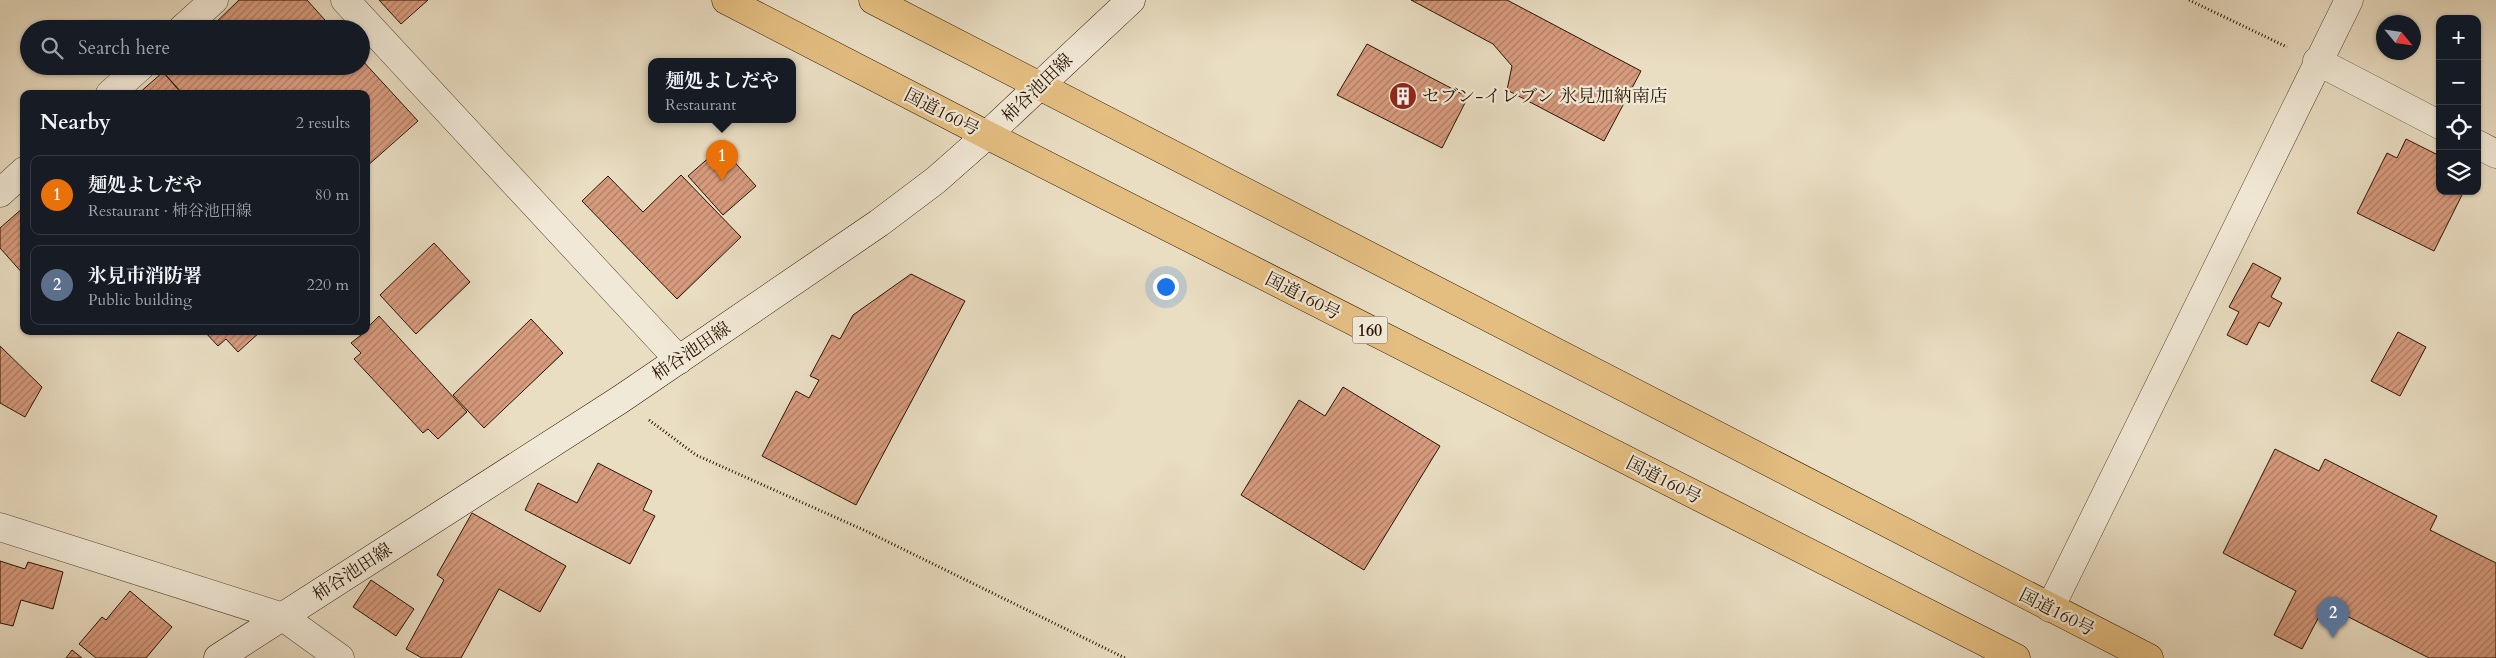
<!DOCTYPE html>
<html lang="en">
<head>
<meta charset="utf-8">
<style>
	body { margin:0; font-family:Cardo,"Noto Serif JP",serif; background:#20242c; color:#f1f3f6 }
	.controls { position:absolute; right:15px; top:15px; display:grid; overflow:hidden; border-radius:10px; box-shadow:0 1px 4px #0004 }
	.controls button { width:45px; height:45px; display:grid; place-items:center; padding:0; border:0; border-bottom:1px solid #363941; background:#171b24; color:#f1f3f6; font:25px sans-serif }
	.compass { position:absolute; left:2376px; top:15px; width:45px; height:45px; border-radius:50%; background:#171b24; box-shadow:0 1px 4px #0004; rotate:119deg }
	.you { position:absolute; left:1165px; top:286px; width:18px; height:18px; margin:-12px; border:4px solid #fff; border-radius:50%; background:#1a73e8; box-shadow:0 0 0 8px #1a73e833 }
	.badge { display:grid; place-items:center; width:32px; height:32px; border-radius:50%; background:#1a73e8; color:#fff; font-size:16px; font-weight:700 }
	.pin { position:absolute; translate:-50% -41px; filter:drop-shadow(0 1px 2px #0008) }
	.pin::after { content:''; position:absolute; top:26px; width:18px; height:15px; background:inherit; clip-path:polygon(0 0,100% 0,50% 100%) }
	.popup { position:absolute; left:648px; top:58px; width:148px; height:65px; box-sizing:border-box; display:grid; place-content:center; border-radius:10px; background:#171b24; filter:drop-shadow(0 1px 4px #0005); font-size:16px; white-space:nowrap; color:#9ea1a6 }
	.popup b { font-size:19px; color:#f1f3f6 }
	.popup::after { content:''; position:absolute; left:50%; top:100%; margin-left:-10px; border:10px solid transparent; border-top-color:#171b24 }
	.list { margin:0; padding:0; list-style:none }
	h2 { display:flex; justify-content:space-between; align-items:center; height:65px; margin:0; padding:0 20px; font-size:21px }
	h2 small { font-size:16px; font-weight:400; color:#9ea1a6 }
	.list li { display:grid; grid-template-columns:32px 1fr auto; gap:15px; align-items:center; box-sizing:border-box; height:80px; margin:0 10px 10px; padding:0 10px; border:1px solid #363941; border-radius:10px }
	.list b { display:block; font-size:19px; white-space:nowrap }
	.list p { margin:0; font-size:16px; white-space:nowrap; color:#9ea1a6 }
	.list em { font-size:16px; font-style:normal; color:#9ea1a6 }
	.icon { flex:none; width:28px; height:28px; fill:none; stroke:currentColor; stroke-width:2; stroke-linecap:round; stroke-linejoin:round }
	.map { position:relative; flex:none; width:2496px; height:658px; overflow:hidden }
	.search { position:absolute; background:#171b24; box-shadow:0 1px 4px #0004; left:20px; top:20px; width:350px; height:55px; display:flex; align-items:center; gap:12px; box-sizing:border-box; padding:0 18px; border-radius:28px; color:#9ea1a6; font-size:19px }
	.panel { position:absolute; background:#171b24; box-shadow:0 1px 4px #0004; left:20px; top:90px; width:350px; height:245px; border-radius:10px }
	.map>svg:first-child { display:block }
	.building { fill:url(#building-hatch); stroke:#2b1500 }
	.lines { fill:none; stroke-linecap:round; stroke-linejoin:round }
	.street-casing { stroke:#5a4730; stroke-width:29 }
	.secondary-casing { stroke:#2b1500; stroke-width:29 }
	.highway-casing { stroke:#2b1500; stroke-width:29 }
	.path { stroke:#2b1500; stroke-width:3; stroke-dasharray:1 2.5; stroke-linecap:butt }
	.street { stroke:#f1e9d7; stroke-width:28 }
	.secondary { stroke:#f1e9d7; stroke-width:28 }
	.highway { stroke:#e4be81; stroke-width:28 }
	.labels { text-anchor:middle; stroke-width:4.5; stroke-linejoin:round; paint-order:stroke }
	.shield { fill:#f1e9d7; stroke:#665540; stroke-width:1 }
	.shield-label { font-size:16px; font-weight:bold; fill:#2b1500 }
	.street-label { font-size:18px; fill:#2b1500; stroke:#f1e9d7 }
	.poi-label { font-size:18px; fill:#2b1500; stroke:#f1e9d7; text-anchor:start }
</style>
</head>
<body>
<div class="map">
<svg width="2496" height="658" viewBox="0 0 2496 658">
	<defs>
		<pattern id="building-hatch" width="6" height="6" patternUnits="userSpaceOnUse" patternTransform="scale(1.25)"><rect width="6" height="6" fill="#d79b7e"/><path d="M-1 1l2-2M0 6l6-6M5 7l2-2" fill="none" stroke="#af7d65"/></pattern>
	</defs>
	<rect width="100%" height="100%" fill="#e9ddc2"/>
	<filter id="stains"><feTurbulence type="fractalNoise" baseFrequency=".004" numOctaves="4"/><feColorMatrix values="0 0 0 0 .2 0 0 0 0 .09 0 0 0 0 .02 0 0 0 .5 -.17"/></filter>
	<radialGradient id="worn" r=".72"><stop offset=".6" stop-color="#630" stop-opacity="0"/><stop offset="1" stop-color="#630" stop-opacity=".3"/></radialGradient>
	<!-- building -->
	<path class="building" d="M239,0H307L333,29H209Z
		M379,0H428L401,24Z
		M1411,0H1507L1641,71L1604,141L1507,90L1512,66L1493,44Z
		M1367,44L1468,97L1442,148L1337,95Z
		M361,59L418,121L366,167V94H183L163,72L169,66H361Z
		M163,72L182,94H138Z
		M2406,139L2440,156V191H2464L2434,251L2357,213L2387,153L2397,158Z
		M721,147L756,186L723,215L688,176Z
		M681,175L741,237L677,299L582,201L608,176L643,212Z
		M24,207V275L0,248V228Z
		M434,243L470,282L416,334L380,295Z
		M2253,263L2281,278L2271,297L2282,303L2269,327L2259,322L2247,345L2227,335L2239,312L2229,307Z
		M911,274L965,301L856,505L762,456L796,391L809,398L819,380L810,376L832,335L840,339L853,315Z
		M379,316L467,412L438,439L428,429L423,433L354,359L361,353L351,343L366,331V329Z
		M531,319L563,353L484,428L453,395Z
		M204,331H261L238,352L226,339L218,346Z
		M2398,332L2426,347L2400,396L2371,381Z
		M0,346L42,387L25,417L0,403Z
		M1343,387L1440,446L1364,570L1241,495L1299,400L1325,416Z
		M2275,449L2319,471L2325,459L2437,516L2430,530L2496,563V658H2429L2325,605L2302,649L2274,635L2296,591L2223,553Z
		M598,463L652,491L643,510L655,516L630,564L525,510L538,483L577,503Z
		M472,513L566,566L540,612L499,589L461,658H422L406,649L444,580L437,575Z
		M0,561L25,569L28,562L63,572L53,609L21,600L13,626L0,623Z
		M371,580L414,609L396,636L353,607Z
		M130,591L172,627L146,658H96L79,644L102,617L106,620Z
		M72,650L82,658H66Z"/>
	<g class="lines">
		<!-- street casing -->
		<g class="street-casing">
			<path id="street" d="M345,0L679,360
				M182,29L214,0
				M2317,61L2440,125
				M110,94L141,66
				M2477,144L2496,154
				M0,193L24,171
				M0,527L283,617L340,658
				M2050,608L2349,0"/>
		</g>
		<!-- secondary casing -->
		<g class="secondary-casing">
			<path id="secondary" d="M218,658L621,399L879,223L936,180L987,135L1131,0"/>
		</g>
		<!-- highway casing -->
		<g class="highway-casing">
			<path id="highway" d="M726,0L987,135L2016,658
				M873,0L2149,658"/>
		</g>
		<!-- path -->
		<path class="path" d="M2189,0L2287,47
			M649,420L696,455L866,531L1125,658"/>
		<!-- street -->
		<use href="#street" class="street"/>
		<!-- secondary -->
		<use href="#secondary" class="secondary"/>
		<!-- highway -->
		<use href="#highway" class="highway"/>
	</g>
	<!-- icons -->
	<defs>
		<g id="building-disc" transform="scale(1.4375)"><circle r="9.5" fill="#8f2418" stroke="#f1e9d7"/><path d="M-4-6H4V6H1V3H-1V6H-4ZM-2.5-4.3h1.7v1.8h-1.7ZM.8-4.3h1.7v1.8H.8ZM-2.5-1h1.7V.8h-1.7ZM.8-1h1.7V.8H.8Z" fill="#fff"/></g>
	</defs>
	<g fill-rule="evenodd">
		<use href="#building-disc" x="1403" y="96"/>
	</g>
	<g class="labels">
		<!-- shield labels -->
		<rect class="shield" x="1352.5" y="316.5" width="35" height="27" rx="4"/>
		<g class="shield-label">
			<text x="1370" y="336">160</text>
		</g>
		<!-- street labels -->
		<g class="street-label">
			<text transform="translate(1037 88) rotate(-44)" y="6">柿谷池田線</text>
			<text transform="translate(942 112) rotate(27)" y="6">国道160号</text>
			<text transform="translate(1303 296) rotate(27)" y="6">国道160号</text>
			<text transform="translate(691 351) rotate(-34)" y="6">柿谷池田線</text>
			<text transform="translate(1664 480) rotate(27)" y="6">国道160号</text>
			<text transform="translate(352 572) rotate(-33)" y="6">柿谷池田線</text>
			<text transform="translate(2057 612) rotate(27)" y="6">国道160号</text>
		</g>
		<!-- poi labels -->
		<g class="poi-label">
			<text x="1422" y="102">セブン-イレブン 氷見加納南店</text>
		</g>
	</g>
	<rect width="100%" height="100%" filter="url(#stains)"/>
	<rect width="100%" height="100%" fill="url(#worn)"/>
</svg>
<div class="controls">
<button>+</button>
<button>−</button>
<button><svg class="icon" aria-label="locate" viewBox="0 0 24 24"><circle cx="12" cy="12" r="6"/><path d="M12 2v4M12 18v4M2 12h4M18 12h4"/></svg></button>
<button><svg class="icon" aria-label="layers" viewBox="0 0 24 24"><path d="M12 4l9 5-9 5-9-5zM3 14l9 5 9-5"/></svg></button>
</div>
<svg class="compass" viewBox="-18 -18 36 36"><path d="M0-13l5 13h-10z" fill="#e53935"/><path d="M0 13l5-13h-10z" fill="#9ea1a6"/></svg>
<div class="you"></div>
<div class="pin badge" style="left:722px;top:181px;background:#e8710a">1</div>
<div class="popup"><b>麺処よしだや</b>Restaurant</div>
<div class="pin badge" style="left:2333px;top:638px;background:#5c6f8a">2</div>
<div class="search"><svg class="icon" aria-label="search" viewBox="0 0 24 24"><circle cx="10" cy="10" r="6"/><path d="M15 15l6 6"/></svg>Search here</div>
<section class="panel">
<h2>Nearby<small>2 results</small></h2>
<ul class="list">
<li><span class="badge" style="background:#e8710a">1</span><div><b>麺処よしだや</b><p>Restaurant · 柿谷池田線</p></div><em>80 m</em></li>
<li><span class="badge" style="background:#5c6f8a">2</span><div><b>氷見市消防署</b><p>Public building</p></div><em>220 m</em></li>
</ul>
</section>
</div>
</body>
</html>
